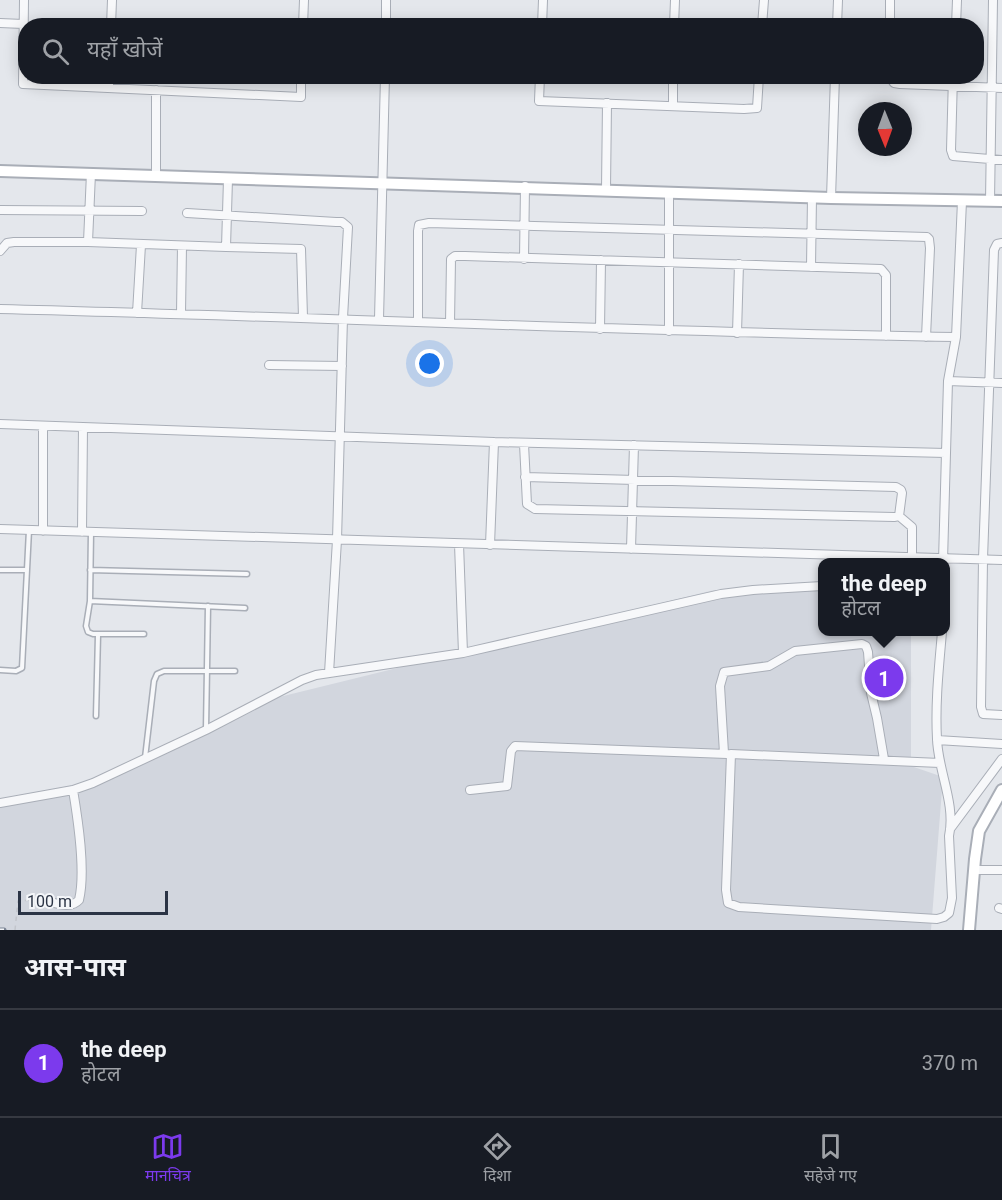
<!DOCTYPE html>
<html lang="hi">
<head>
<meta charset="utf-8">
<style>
	body { margin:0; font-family:Roboto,"Noto Sans Devanagari",sans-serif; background:#242831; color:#f1f3f6 }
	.compass { position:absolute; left:858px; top:102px; width:54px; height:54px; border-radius:50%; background:#171b24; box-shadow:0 3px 15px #0003; rotate:179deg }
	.scale { position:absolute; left:18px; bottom:15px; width:150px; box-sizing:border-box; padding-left:6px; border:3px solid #2b3445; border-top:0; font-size:16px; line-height:21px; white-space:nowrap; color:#2b3445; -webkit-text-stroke:4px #f4f6f9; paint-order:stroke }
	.you { position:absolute; left:430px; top:364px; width:21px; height:21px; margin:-15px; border:4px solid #fff; border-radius:50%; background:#1a73e8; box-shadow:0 0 0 9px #1a73e833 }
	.badge { display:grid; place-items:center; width:39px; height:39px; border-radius:50%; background:#7c3aed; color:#fff; font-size:20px; font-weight:700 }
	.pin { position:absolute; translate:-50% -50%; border:3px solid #fff; box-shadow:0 2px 6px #0006 }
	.popup { position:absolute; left:818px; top:558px; width:132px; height:78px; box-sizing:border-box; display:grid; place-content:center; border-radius:12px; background:#171b24; filter:drop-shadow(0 2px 4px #0005); font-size:20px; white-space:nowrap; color:#9ea1a6 }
	.popup b { font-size:22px; color:#f1f3f6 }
	.popup::after { content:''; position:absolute; left:50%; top:100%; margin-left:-12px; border:12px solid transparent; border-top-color:#171b24 }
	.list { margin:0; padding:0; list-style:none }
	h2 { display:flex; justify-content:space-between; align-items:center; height:78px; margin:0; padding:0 24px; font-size:26px }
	h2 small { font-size:20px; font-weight:400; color:#9ea1a6 }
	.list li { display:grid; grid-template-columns:39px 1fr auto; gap:18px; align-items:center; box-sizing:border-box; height:108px; padding:0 24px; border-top:2px solid #363941 }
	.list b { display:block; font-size:22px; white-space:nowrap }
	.list p { margin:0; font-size:20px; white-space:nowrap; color:#9ea1a6 }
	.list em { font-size:20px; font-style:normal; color:#9ea1a6 }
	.icon { flex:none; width:33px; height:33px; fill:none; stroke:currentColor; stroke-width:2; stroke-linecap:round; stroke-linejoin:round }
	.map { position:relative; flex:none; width:1002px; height:930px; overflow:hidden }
	.search { position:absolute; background:#171b24; box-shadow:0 3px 15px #0003; left:18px; right:18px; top:18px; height:66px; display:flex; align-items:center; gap:15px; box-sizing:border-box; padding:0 21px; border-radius:24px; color:#9ea1a6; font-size:22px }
	.sheet { height:186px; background:#171b24 }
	nav { display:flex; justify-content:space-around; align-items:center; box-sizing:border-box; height:84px; border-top:2px solid #363941; background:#171b24; font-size:16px; color:#9ea1a6 }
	nav a { display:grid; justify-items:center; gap:3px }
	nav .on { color:#7c3aed }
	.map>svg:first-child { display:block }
	.built { fill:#d2d6de }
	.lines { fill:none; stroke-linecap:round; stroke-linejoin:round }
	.lane-casing { stroke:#a9aeb7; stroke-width:7 }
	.street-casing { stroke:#a9aeb7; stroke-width:10 }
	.secondary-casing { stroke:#a9aeb7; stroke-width:14 }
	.path { stroke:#c2c5cb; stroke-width:1.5; stroke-dasharray:4.5 4.5; stroke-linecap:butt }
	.lane { stroke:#f7f8fa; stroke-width:4 }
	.street { stroke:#f7f8fa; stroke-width:8 }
	.secondary { stroke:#fff; stroke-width:10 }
	.rail-casing { stroke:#7d8696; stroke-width:5 }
	.rail { stroke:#f4f6f9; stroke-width:3; stroke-dasharray:9; stroke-linecap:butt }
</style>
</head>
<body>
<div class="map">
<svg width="1002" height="930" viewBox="0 0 1002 930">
	<rect width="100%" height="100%" fill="#e4e7ec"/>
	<!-- built -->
	<path class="built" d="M714,590L822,591V632H911V766L943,777L931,930H0V799L90,782L259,702Z"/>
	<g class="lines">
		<!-- lane casing -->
		<g class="lane-casing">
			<path id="lane" d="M91,532L90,601L86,626L88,632L93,634H144
				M0,570H26
				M90,570L247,574
				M90,601L245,608
				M0,670L16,671L22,668L29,530
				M96,716L98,635
				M206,729L208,606
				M145,758L154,681L157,674L164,671H235"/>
		</g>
		<!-- street casing -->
		<g class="street-casing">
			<path id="street" d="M24,0L23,84L301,97V76
				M0,23L23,24
				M111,26L112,0
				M303,26L304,0
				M386,26V0
				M542,26L543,0
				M674,26L675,0
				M762,26L764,0
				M837,26L838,0
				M890,26V0
				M956,26L957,0
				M540,76L539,101L744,109L757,108L759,76
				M889,76L894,83L900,84L1002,88
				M953,76L951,150L953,156L1002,160
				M109,88V76
				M673,106V76
				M91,173L88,242L226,247
				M156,174V90
				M228,179L226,247L301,249L303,317
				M606,189L607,103
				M831,198L835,76
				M990,201L993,0
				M0,210L142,211
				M187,213L336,222H342L348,227L343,318L337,540L329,673
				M1002,243L997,244L994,250L983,559L981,707L983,714L1002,715
				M0,251L7,243L14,242H88
				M524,259L525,186
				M811,267L812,197
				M0,309C319,317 637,332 956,337
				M137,313L141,245
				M181,314L182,246
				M379,319L385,76
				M418,322V231L419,225L429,223L927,237L929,239L930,248L926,337
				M450,323L451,259L455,256H465L881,269L886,275V336
				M600,329L601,260
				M669,331V192
				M737,333L739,264
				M269,365L342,366
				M948,381L1002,383
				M0,424L494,442
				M524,444L527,504L535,509L894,517L899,516L902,493L901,490L896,487L525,477
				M899,516L912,527V557
				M0,529L1002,560
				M43,531V426
				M82,532L83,427
				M459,544L463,653
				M490,545L494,442L946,453
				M631,549L634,445
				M943,561L948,381L956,337L962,201
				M937,740L1002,744
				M724,753L720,686L724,672L769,666L795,651L862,644L866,646L868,652L871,693L877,718L884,759
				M940,763L731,754L726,890L728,903L739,907L937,919L944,917L949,913L952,898L949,836C956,804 938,771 937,739C935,703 939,667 942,632
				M470,790L507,786L511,751L515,746L727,754
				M0,803L73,790L93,783L206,730L302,680L316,675L463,653L721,594L753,590L822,586
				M950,829L1002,759
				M974,870H1002
				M42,900C54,902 70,910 79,900C86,871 78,820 73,790
				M999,908L1002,909"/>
		</g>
		<!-- secondary casing -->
		<g class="secondary-casing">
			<path id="secondary" d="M0,171L831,198L1002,201
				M969,930L975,859L979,831L1002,790"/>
		</g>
		<!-- path -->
		<path class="path" d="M15,930L18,901L32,900"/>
		<!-- lane -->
		<use href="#lane" class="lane"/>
		<!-- street -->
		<use href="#street" class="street"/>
		<!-- secondary -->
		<use href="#secondary" class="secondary"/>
		<!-- rail casing -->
		<g class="rail-casing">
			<path id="rail" d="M0,930H4"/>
		</g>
		<!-- rail -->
		<use href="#rail" class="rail"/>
	</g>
</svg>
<svg class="compass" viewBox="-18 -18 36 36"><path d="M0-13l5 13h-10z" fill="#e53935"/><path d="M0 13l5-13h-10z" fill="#9ea1a6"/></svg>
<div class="scale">100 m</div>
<div class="you"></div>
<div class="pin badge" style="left:884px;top:678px">1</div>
<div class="popup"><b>the deep</b>होटल</div>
<div class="search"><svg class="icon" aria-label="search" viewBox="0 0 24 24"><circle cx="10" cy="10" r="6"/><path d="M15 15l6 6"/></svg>यहाँ खोजें</div>
</div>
<section class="sheet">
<h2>आस-पास<small></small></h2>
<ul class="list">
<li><span class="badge">1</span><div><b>the deep</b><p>होटल</p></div><em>370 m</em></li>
</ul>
</section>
<nav>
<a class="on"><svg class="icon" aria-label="map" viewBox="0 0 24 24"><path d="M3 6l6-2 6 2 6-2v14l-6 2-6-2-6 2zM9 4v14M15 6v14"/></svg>मानचित्र</a>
<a><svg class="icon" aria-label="directions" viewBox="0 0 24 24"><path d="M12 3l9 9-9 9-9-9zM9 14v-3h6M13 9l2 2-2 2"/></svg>दिशा</a>
<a><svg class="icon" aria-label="saved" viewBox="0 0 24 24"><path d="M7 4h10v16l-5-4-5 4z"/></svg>सहेजे गए</a>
</nav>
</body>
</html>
